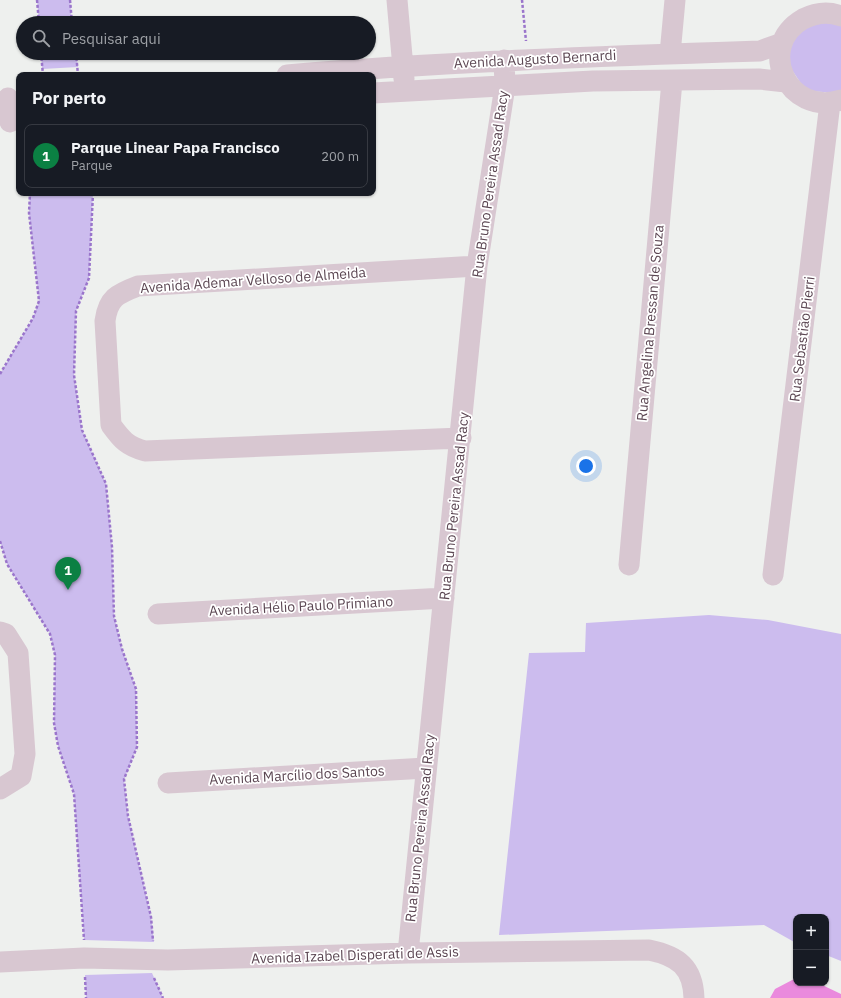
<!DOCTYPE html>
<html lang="pt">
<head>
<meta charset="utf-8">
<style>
	body { margin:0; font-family:"IBM Plex Sans",sans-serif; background:#242831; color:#f1f3f6 }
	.controls { position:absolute; right:12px; bottom:12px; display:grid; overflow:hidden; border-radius:8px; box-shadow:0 1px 3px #0004 }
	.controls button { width:36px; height:36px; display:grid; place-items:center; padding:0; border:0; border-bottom:1px solid #363941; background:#171b24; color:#f1f3f6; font:20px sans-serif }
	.you { position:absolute; left:586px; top:466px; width:14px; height:14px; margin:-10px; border:3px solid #fff; border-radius:50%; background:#1a73e8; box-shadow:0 0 0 6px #1a73e833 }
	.badge { display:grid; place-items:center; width:26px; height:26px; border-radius:50%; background:#0b8043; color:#fff; font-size:13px; font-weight:700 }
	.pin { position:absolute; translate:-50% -33px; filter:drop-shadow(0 1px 2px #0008) }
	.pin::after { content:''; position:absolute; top:21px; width:14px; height:12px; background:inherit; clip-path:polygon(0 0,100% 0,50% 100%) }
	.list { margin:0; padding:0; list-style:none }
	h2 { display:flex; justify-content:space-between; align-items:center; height:52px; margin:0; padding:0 16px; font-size:17px }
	h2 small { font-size:13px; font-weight:400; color:#9ea1a6 }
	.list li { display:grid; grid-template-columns:26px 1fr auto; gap:12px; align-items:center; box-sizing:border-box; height:64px; margin:0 8px 8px; padding:0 8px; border:1px solid #363941; border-radius:8px }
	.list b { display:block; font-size:15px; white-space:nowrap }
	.list p { margin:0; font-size:13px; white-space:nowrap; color:#9ea1a6 }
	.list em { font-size:13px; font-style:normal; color:#9ea1a6 }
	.icon { flex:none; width:22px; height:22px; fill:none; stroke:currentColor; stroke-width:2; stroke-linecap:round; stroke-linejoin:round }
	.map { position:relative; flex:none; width:841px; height:998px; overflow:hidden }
	.search { position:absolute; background:#171b24; box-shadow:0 1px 3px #0004; left:16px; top:16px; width:360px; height:44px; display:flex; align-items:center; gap:10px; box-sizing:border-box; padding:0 14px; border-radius:22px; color:#9ea1a6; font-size:15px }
	.panel { position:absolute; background:#171b24; box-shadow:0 1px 3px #0004; left:16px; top:72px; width:360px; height:124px; border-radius:8px }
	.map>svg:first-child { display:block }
	.green { fill:#ccbcee }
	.water { fill:#ea8add }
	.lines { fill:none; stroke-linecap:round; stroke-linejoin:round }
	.path { stroke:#9a75cb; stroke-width:2.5; stroke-dasharray:3 2; stroke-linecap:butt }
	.street { stroke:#d8c7d1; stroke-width:21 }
	.labels { text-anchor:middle; stroke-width:3.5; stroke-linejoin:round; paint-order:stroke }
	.street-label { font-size:14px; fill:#5b4652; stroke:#fff }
</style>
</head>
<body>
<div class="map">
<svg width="841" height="998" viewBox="0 0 841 998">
	<rect width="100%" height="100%" fill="#eef0ee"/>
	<!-- green -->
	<path class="green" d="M37,0H70L72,23H39Z
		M829,21L841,25V93L806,91L788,64L790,47L798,32L812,23Z
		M41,53H76L78,67L42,69Z
		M30,193H93L89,278L76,311L74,375L82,430L106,484L112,547L114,616L122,649L136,689L137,747L124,780L128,816L151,917L154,942L84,940L74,794L58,746L54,723L55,655L50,634L7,564L0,541V374L33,318L39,301L29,213Z
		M709,615L768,620L841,634V961L826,955V917H796V943L764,925L499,935L529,653L585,652L586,623Z
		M152,973L163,998H86L85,975Z"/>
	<!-- water -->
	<path class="water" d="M796,978V983H818L841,994V998H770L775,989Z"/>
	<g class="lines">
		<!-- path -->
		<path class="path" d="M37,0L39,23
			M70,0L72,23
			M522,0L526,41
			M41,53L43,75
			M76,53L78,75
			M93,193L89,278L76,311L74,375L82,430L106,484L112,547L114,616L122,649L136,689L137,747L124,779L128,816L151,917L153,941
			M0,374L33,318L39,301L29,213L30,193
			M0,541L7,564L50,634L55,655L54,723L58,746L74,794L84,940
			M85,977L86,998
			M154,978L163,998"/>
		<!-- street -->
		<path class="street" d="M397,0L404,79
			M841,16C828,11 815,13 803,19C755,47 788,117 841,100
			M670,54L675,0
			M287,75C444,62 602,56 760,51L782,43
			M373,93L593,81L759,79L786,82
			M8,98L10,122
			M461,438L145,451C127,446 122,440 111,425L105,321C108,298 117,294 138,286L477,266
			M629,565L672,81
			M773,575L830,103
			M158,614L444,598
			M0,632L6,634L18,653L25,754L21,776L0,789
			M168,783L426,768
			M408,953L477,266L505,86L504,60
			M0,962L84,958L168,960L408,953L649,950C678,956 693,967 694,998"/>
	</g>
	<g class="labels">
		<!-- street labels -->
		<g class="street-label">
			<text transform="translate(535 59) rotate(-3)" y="5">Avenida Augusto Bernardi</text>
			<text transform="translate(490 184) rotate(-82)" y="5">Rua Bruno Pereira Assad Racy</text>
			<text transform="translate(253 280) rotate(-4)" y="5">Avenida Ademar Velloso de Almeida</text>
			<text transform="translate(650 323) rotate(-85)" y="5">Rua Angelina Bressan de Souza</text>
			<text transform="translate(802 339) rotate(-83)" y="5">Rua Sebastião Pierri</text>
			<text transform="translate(454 506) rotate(-84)" y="5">Rua Bruno Pereira Assad Racy</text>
			<text transform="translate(301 606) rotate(-3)" y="5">Avenida Hélio Paulo Primiano</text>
			<text transform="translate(297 775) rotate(-3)" y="5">Avenida Marcílio dos Santos</text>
			<text transform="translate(420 828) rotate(-84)" y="5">Rua Bruno Pereira Assad Racy</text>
			<text transform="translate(355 955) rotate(-2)" y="5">Avenida Izabel Disperati de Assis</text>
		</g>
	</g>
</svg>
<div class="controls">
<button>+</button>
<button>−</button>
</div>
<div class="you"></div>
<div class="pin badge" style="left:68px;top:590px">1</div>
<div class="search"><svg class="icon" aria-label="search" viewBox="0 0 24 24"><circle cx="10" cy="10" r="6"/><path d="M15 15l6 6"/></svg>Pesquisar aqui</div>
<section class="panel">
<h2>Por perto<small></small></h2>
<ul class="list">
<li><span class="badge">1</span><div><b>Parque Linear Papa Francisco</b><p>Parque</p></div><em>200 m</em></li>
</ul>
</section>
</div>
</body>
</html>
